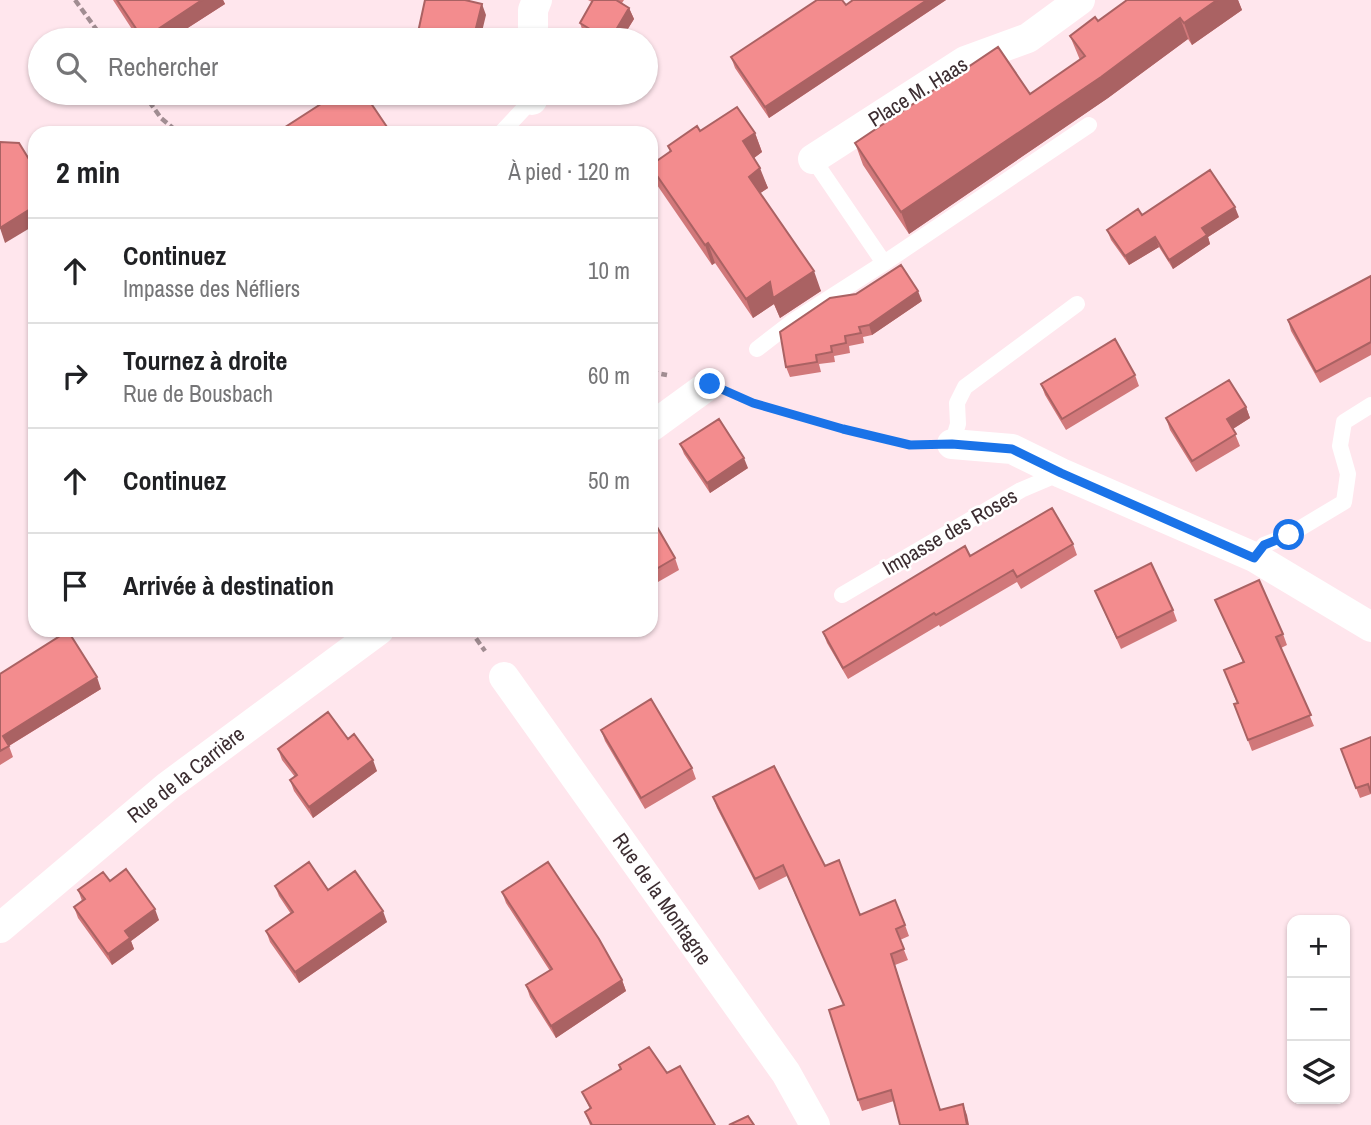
<!DOCTYPE html>
<html lang="fr">
<head>
<meta charset="utf-8">
<style>
	body { margin:0; font-family:"Archivo Narrow",sans-serif; background:#f6f6f6; color:#202124 }
	.controls { position:absolute; right:21px; bottom:21px; display:grid; overflow:hidden; border-radius:14px; box-shadow:0 2px 5px #0004 }
	.controls button { width:63px; height:63px; display:grid; place-items:center; padding:0; border:0; border-bottom:2px solid #e0e0e0; background:#fff; color:#202124; font:35px sans-serif }
	.stop { position:absolute; width:21px; height:21px; margin:-16px; border:5px solid #1a73e8; border-radius:50%; background:#fff }
	.stop.end { background:#1a73e8; border-color:#fff; box-shadow:0 2px 7px #0008 }
	.list { margin:0; padding:0; list-style:none }
	h2 { display:flex; justify-content:space-between; align-items:center; height:91px; margin:0; padding:0 28px; font-size:30px }
	h2 small { font-size:23px; font-weight:400; color:#757577 }
	.list li { display:grid; grid-template-columns:46px 1fr auto; gap:21px; align-items:center; box-sizing:border-box; height:105px; padding:0 28px; border-top:2px solid #e0e0e0 }
	.list b { display:block; font-size:26px; white-space:nowrap }
	.list p { margin:0; font-size:23px; white-space:nowrap; color:#757577 }
	.list em { font-size:23px; font-style:normal; color:#757577 }
	.icon { flex:none; width:38px; height:38px; fill:none; stroke:currentColor; stroke-width:2; stroke-linecap:round; stroke-linejoin:round }
	.map { position:relative; flex:none; width:1371px; height:1125px; overflow:hidden }
	.search { position:absolute; background:#fff; box-shadow:0 2px 5px #0004; left:28px; top:28px; width:630px; height:77px; display:flex; align-items:center; gap:18px; box-sizing:border-box; padding:0 24px; border-radius:38px; color:#757577; font-size:26px }
	.panel { position:absolute; background:#fff; box-shadow:0 2px 5px #0004; left:28px; top:126px; width:630px; height:511px; border-radius:21px }
	.map>svg:first-child { display:block }
	.lines { fill:none; stroke-linecap:round; stroke-linejoin:round }
	.path { stroke:#a18d92; stroke-width:4.5; stroke-dasharray:7 3.5; stroke-linecap:butt }
	.service { stroke:#fff; stroke-width:16 }
	.minor { stroke:#fff; stroke-width:30 }
	.wall { fill:#d1787a }
	.shaded-wall { fill:#aa6263 }
	.building { fill:#f38c8e; stroke:#aa6263; stroke-width:2 }
	.route { stroke:#1a73e8; stroke-width:9 }
	.labels { text-anchor:middle; stroke-width:5; stroke-linejoin:round; paint-order:stroke }
	.street-label { font-size:21px; fill:#3c2d31; stroke:#fff }
</style>
</head>
<body>
<div class="map">
<svg width="1371" height="1125" viewBox="0 0 1371 1125">
	<rect width="100%" height="100%" fill="#ffe6ed"/>
	<g class="lines">
		<!-- path -->
		<path class="path" d="M75,0L104,40
			M143,93L161,118L179,133
			M651,372L667,375
			M739,397L753,403L843,430L910,445H923
			M470,630L485,651"/>
		<!-- service -->
		<path class="service" d="M501,133L532,100
			M884,263L1089,125
			M757,349L792,322L884,263L813,159
			M952,444L958,424L957,403L965,387L1077,304
			M1254,557L1264,545L1289,535L1344,502L1348,474L1340,446L1344,422L1371,405
			M842,595L1021,490L1061,473"/>
		<!-- minor -->
		<path class="minor" d="M533,40V10L537,0
			M532,100V93
			M813,159L965,61L1028,38L1080,0
			M651,427L710,384
			M952,444L1012,449L1061,473L1254,557L1371,627
			M504,677L786,1073L815,1125
			M0,928L168,786L379,630"/>
	</g>
	<!-- wall -->
	<path class="wall" d="M113,0H223L225,4L169,40H139Z
		M588,0H624L622,3L629,8L634,19L621,40H593L584,35L580,23L592,2Z
		M853,0H946L769,118L735,68L731,57L846,5Z
		M1127,0H1238L1242,10L1192,45L1188,39L1108,98L909,234L863,165L855,143L1030,94L1080,60L1070,36L1098,21Z
		M700,131L755,133L762,152L754,158L768,188L760,193L821,291L780,318L774,304L753,318L715,263L712,265L657,185L651,168V165L670,152L668,146Z
		M1142,215L1239,217L1208,237L1210,244L1173,269L1159,247L1129,265L1111,240L1107,230Z
		M1371,276V355L1320,383L1291,331L1288,320Z
		M922,301L872,335L863,337L864,343L849,346L850,353L834,356L835,362L819,364L821,372L790,377L786,367L780,332Z
		M1135,375L1139,386L1066,430L1045,395L1041,384Z
		M1246,407L1250,418L1233,429L1240,446L1196,472L1170,430L1166,418Z
		M680,444L748,468L710,493L684,454Z
		M651,521L675,558L679,570L651,586Z
		M1073,544L1077,555L1021,589L1017,582L940,627L939,625L848,679L827,643L823,632L970,556Z
		M1095,591L1173,610L1177,621L1121,649Z
		M1215,600L1283,634L1287,645L1281,648L1314,726L1252,751L1234,704L1237,703L1224,670L1243,662Z
		M0,674L101,689L9,746L13,757L0,765Z
		M601,730L692,768L696,779L645,809L605,741Z
		M1371,737V794L1360,798L1341,749Z
		M348,739L377,771L313,818L294,791L290,780L295,777L282,760L278,749Z
		M713,797L825,866L860,915L905,925L909,936L900,940L908,960L895,965L940,1110L967,1115L894,1101L862,1111L858,1100L844,1005L787,876L759,890L717,808Z
		M110,881L159,920L131,941L134,949L112,965L78,918L74,907L82,901L78,890Z
		M275,886L328,890L387,922L299,983L270,942L266,931L291,914L279,896Z
		M502,892L622,980L626,991L556,1038L530,997L526,985L550,971L506,903Z
		M619,1065L667,1073L715,1125H590L585,1112L590,1109L582,1092L620,1070Z"/>
	<!-- shaded-wall -->
	<path class="shaded-wall" d="M202,0H223L225,4L169,40H143V39Z
		M927,0H946L769,118L765,107Z
		M1217,0H1238L1242,10L1192,45L1184,23Z
		M482,4L486,15L480,40H473Z
		M629,8L634,19L621,40H610Z
		M1180,18L1188,39L1108,98L909,234L901,212Z
		M755,133L762,152L750,161L743,141Z
		M760,168L768,188L756,196L749,177Z
		M35,206V225L5,243L0,228Z
		M1235,207L1239,217L1208,237L1210,244L1173,269L1169,260L1202,228Z
		M1155,237L1159,247L1129,265L1125,256Z
		M708,243L715,263L712,265L705,245Z
		M814,271L821,291L780,318L774,304L753,318L746,299L770,282Z
		M918,291L922,301L872,335L869,325Z
		M1246,407L1250,418L1231,430L1227,419Z
		M744,458L748,468L710,493L707,483Z
		M97,677L101,689L7,747L3,736Z
		M373,760L377,771L313,818L309,807Z
		M155,909L159,920L131,941L134,949L112,965L108,954L125,931Z
		M383,911L387,922L299,983L295,972Z
		M622,980L626,991L556,1038L551,1026Z
		M963,1104L967,1115L969,1125H967Z"/>
	<!-- building -->
	<path class="building" d="M117,0H202L143,39Z
		M425,0H465L482,4L473,40H431L417,37Z
		M593,0H616L629,8L610,40H608L580,23Z
		M817,0H842L846,5L853,0H927L765,107L731,57Z
		M1127,0H1217L1184,23L1180,18L1101,77L901,212L855,143L998,47L1030,94L1085,56L1070,36L1095,17L1098,21Z
		M338,93H364L387,127L383,133H276Z
		M737,107L755,133L743,141L760,168L749,177L814,271L773,298L770,282L746,299L708,243L705,245L651,167V165L671,151L668,146L697,126L700,131Z
		M0,142L19,143L35,169V206L0,228Z
		M1210,170L1235,207L1202,228L1207,235L1169,260L1155,237L1125,256L1107,230L1138,209L1142,215Z
		M901,265L918,291L869,325L859,327L861,333L845,336L846,343L831,346L832,352L816,355L817,362L786,367L780,332L830,298L856,294Z
		M1371,276V342L1316,372L1288,320Z
		M1115,339L1135,375L1062,419L1041,384Z
		M1229,380L1246,407L1227,419L1236,434L1192,461L1166,418Z
		M719,419L744,458L707,483L680,444Z
		M1052,508L1073,544L1017,577L1013,570L936,615L934,613L843,668L823,632L965,546L970,556Z
		M653,520L675,558L651,572V521Z
		M1151,563L1173,610L1117,638L1095,591Z
		M1259,580L1283,634L1276,637L1311,715L1248,740L1234,704L1238,703L1224,670L1244,662L1215,600Z
		M68,631L97,677L3,736L9,746L0,751V674Z
		M651,699L692,768L641,798L601,730Z
		M328,712L348,739L354,734L373,760L309,807L290,780L297,775L278,749Z
		M1371,737V793L1368,784L1356,788L1341,749Z
		M774,766L825,866L839,860L860,915L895,900L905,925L896,929L904,949L891,954L940,1110L963,1104L967,1125H900L891,1090L858,1100L829,1010L844,1005L783,865L755,879L713,797Z
		M309,862L328,890L355,871L383,911L295,972L266,931L293,912L275,886Z
		M548,862L599,939L622,980L551,1026L526,985L552,969L502,892Z
		M126,869L155,909L125,931L130,938L108,954L74,907L85,899L78,890L103,872L110,881Z
		M649,1047L667,1073L680,1066L715,1125H592L585,1112L591,1108L582,1092L621,1069L619,1065Z
		M748,1116L754,1125H729Z"/>
	<g class="lines">
		<!-- route -->
		<path class="route" d="M710,384L753,403L843,429L910,445L952,444L1012,449L1061,473L1254,558L1264,545L1289,535"/>
	</g>
	<g class="labels">
		<!-- street labels -->
		<g class="street-label">
			<text transform="translate(918 92) rotate(-32)" y="7">Place M. Haas</text>
			<text transform="translate(950 532) rotate(-30)" y="7">Impasse des Roses</text>
			<text transform="translate(186 775) rotate(-38)" y="7">Rue de la Carrière</text>
			<text transform="translate(662 899) rotate(55)" y="7">Rue de la Montagne</text>
		</g>
	</g>
</svg>
<div class="controls">
<button>+</button>
<button>−</button>
<button><svg class="icon" aria-label="layers" viewBox="0 0 24 24"><path d="M12 4l9 5-9 5-9-5zM3 14l9 5 9-5"/></svg></button>
</div>
<div class="stop" style="left:1289px;top:535px"></div>
<div class="stop end" style="left:710px;top:384px"></div>
<div class="search"><svg class="icon" aria-label="search" viewBox="0 0 24 24"><circle cx="10" cy="10" r="6"/><path d="M15 15l6 6"/></svg>Rechercher</div>
<section class="panel">
<h2>2 min<small>À pied · 120 m</small></h2>
<ul class="list">
<li><svg class="icon" aria-label="ahead" viewBox="0 0 24 24"><path d="M12 20V5M6 11l6-6 6 6"/></svg><div><b>Continuez</b><p>Impasse des Néfliers</p></div><em>10 m</em></li>
<li><svg class="icon" aria-label="right" viewBox="0 0 24 24"><path d="M7 20v-9h11M14 6l5 5-5 5"/></svg><div><b>Tournez à droite</b><p>Rue de Bousbach</p></div><em>60 m</em></li>
<li><svg class="icon" aria-label="ahead" viewBox="0 0 24 24"><path d="M12 20V5M6 11l6-6 6 6"/></svg><div><b>Continuez</b></div><em>50 m</em></li>
<li><svg class="icon" aria-label="arrive" viewBox="0 0 24 24"><path d="M6 21V4h12l-3 4 3 4H6"/></svg><div><b>Arrivée à destination</b></div></li>
</ul>
</section>
</div>
</body>
</html>
